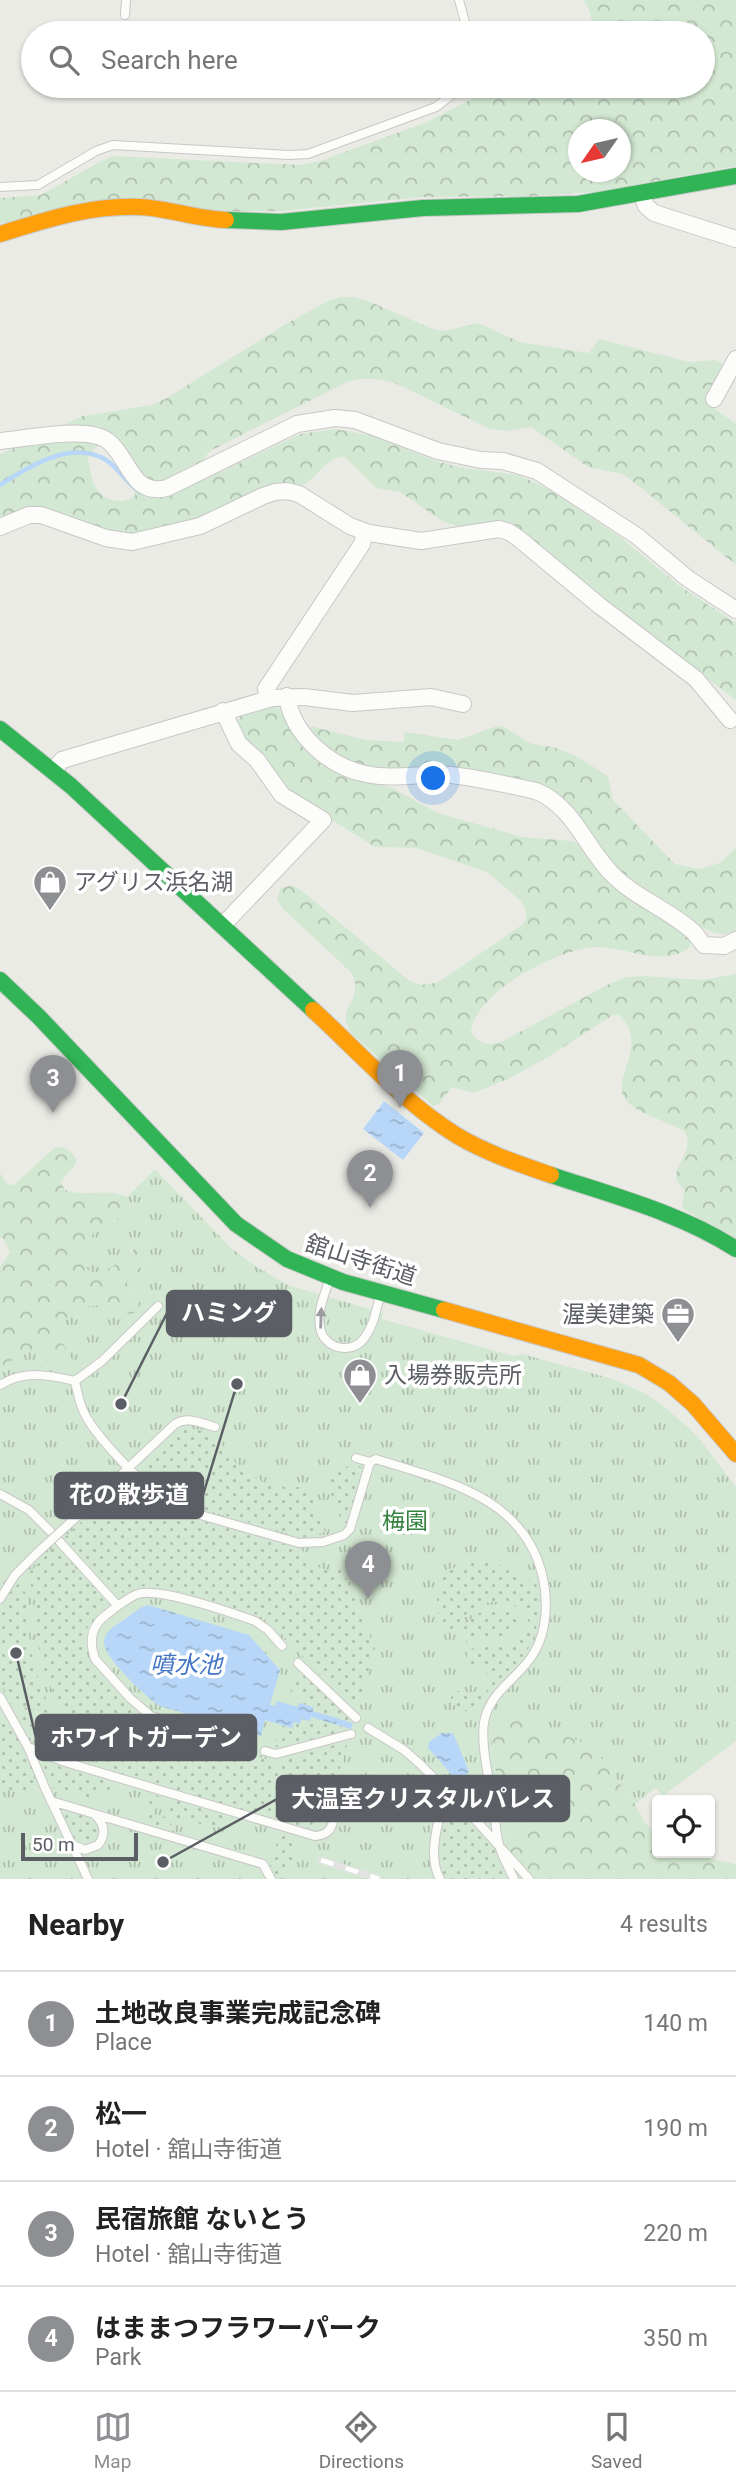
<!DOCTYPE html>
<html lang="en">
<head>
<meta charset="utf-8">
<style>
	body { margin:0; font-family:Roboto,"Noto Sans JP",sans-serif; background:#f2f2f2; color:#222 }
	.controls { position:absolute; right:21px; bottom:21px; display:grid; overflow:hidden; border-radius:7px; box-shadow:0 2px 5px #0004 }
	.controls button { width:63px; height:63px; display:grid; place-items:center; padding:0; border:0; border-bottom:2px solid #e0e0e0; background:#fff; color:#222; font:35px sans-serif }
	.compass { position:absolute; left:568px; top:119px; width:63px; height:63px; border-radius:50%; background:#fff; box-shadow:0 2px 5px #0004; rotate:236deg }
	.scale { position:absolute; left:21px; bottom:18px; width:117px; box-sizing:border-box; padding-left:7px; border:4px solid #5b5e64; border-top:0; font-size:19px; line-height:24px; white-space:nowrap; color:#5b5e64; -webkit-text-stroke:5px #fff; paint-order:stroke }
	.you { position:absolute; left:434px; top:779px; width:24px; height:24px; margin:-18px; border:5px solid #fff; border-radius:50%; background:#1a73e8; box-shadow:0 0 0 10px #1a73e833 }
	.badge { display:grid; place-items:center; width:46px; height:46px; border-radius:50%; background:#8d8f92; color:#fff; font-size:23px; font-weight:700 }
	.pin { position:absolute; translate:-50% -58px; filter:drop-shadow(0 2px 4px #0008) }
	.pin::after { content:''; position:absolute; top:37px; width:24px; height:21px; background:inherit; clip-path:polygon(0 0,100% 0,50% 100%) }
	.list { margin:0; padding:0; list-style:none }
	h2 { display:flex; justify-content:space-between; align-items:center; height:91px; margin:0; padding:0 28px; font-size:30px }
	h2 small { font-size:23px; font-weight:400; color:#767676 }
	.list li { display:grid; grid-template-columns:46px 1fr auto; gap:21px; align-items:center; box-sizing:border-box; height:105px; padding:0 28px; border-top:2px solid #e0e0e0 }
	.list b { display:block; font-size:26px; white-space:nowrap }
	.list p { margin:0; font-size:23px; white-space:nowrap; color:#767676 }
	.list em { font-size:23px; font-style:normal; color:#767676 }
	.icon { flex:none; width:38px; height:38px; fill:none; stroke:currentColor; stroke-width:2; stroke-linecap:round; stroke-linejoin:round }
	.map { position:relative; flex:none; width:736px; height:1879px; overflow:hidden }
	.search { position:absolute; background:#fff; box-shadow:0 2px 5px #0004; left:21px; right:21px; top:21px; height:77px; display:flex; align-items:center; gap:18px; box-sizing:border-box; padding:0 24px; border-radius:38px; color:#767676; font-size:26px }
	.sheet { height:511px; background:#fff }
	nav { display:flex; justify-content:space-around; align-items:center; box-sizing:border-box; height:98px; border-top:2px solid #e0e0e0; background:#fff; font-size:19px; color:#767676 }
	nav a { display:grid; justify-items:center; gap:4px }
	nav .on { color:#8d8f92 }
	.map>svg:first-child { display:block }
	.forest { fill:url(#forest-crowns); fill-rule:evenodd }
	.park { fill:url(#park-tufts) }
	.garden { fill:url(#garden-dots) }
	.water { fill:url(#water-ripples) }
	.lines { fill:none; stroke-linecap:round; stroke-linejoin:round }
	.stream { stroke:#b8d7f8; stroke-width:4.5 }
	.lane-casing { stroke:#c7c8c6; stroke-width:10 }
	.street-casing { stroke:#c7c8c6; stroke-width:18 }
	.fast-casing { stroke:#c8c8c7; stroke-width:18 }
	.slow-casing { stroke:#c8c8c7; stroke-width:18 }
	.lane { stroke:#fcfcfb; stroke-width:8 }
	.street { stroke:#fcfcfb; stroke-width:16 }
	.fast { stroke:#30b455; stroke-width:16 }
	.slow { stroke:#ff9f0a; stroke-width:16 }
	.rail-casing { stroke:#e2e2e2; stroke-width:7 }
	.rail { stroke:#fff; stroke-width:4.5; stroke-dasharray:13; stroke-linecap:butt }
	.lane-bridge-casing { stroke:#c7c8c6; stroke-width:10; stroke-linecap:butt }
	.lane-bridge { stroke:#fcfcfb; stroke-width:8 }
	.oneway { fill:#9b9da0 }
	.labels { text-anchor:middle; stroke-width:7; stroke-linejoin:round; paint-order:stroke }
	.poi-label { font-size:23px; fill:#5b5e64; stroke:#fff; text-anchor:start }
	.street-label { font-size:23px; fill:#5b5e64; stroke:#fff }
	.park-label { font-size:23px; fill:#33833f; stroke:#fff }
	.water-label { font-size:24px; font-style:italic; fill:#4376c4; stroke:#fff }
	.leader { fill:none; stroke:#5b5e64; stroke-width:2.5 }
	.callout-dot { fill:#5b5e64; stroke:#fff; stroke-width:2.5 }
	.callout { fill:#5b5e64; stroke:#5b5e64; stroke-width:2.5 }
	.callout-label { font-size:24px; text-anchor:middle; font-weight:bold; fill:#fff }
</style>
</head>
<body>
<div class="map">
<svg width="736" height="1879" viewBox="0 0 736 1879">
	<defs>
		<pattern id="forest-crowns" width="20" height="18" patternUnits="userSpaceOnUse" patternTransform="scale(1.75)"><rect width="20" height="18" fill="#d3e8d2"/><path d="M2 6a3 3 0 1 1 6 0M12 15a3 3 0 1 1 6 0" fill="none" stroke="#aebfae"/></pattern>
		<pattern id="park-tufts" width="24" height="20" patternUnits="userSpaceOnUse" patternTransform="scale(1.75)"><rect width="24" height="20" fill="#d3e8d2"/><path d="M3 7l-1-3M5 7V3M7 7l1-3M15 17l-1-3M17 17v-4M19 17l1-3" fill="none" stroke="#aebfae"/></pattern>
		<pattern id="garden-dots" width="8" height="8" patternUnits="userSpaceOnUse" patternTransform="scale(1.75)"><rect width="8" height="8" fill="#d3e8d2"/><path d="M2 2h.1M6 6h.1" fill="none" stroke="#aebfae" stroke-width="1.8" stroke-linecap="round"/></pattern>
		<pattern id="water-ripples" width="26" height="14" patternUnits="userSpaceOnUse" patternTransform="scale(1.75)"><rect width="26" height="14" fill="#b8d7f8"/><path d="M2 4q2-2 4 0t4 0M15 11q2-2 4 0t4 0" fill="none" stroke="#99b2cc"/></pattern>
	</defs>
	<rect width="100%" height="100%" fill="#ebebe6"/>
	<!-- forest -->
	<path class="forest" d="M584,0H736V166L598,192L533,196L422,197L281,211H242L0,223V198L41,195L101,161L114,156L299,165L320,161L427,122L497,86H703V33H590C594,20 590,12 584,0ZM578,130H620V172H578Z
		M340,297H354L368,301L433,329L445,331L478,323L520,342L589,353L599,339L689,362L715,360L723,364L724,368L710,401L715,409L736,424V565L630,479L622,474L588,467L531,427L506,431L490,429L395,383C377,378 364,377 347,382L210,451L206,456L205,464L214,473L221,472L300,434L335,429L370,435L436,461L458,467L518,475L547,488L619,536L681,587L736,623V700L614,610L521,534L460,527L442,521L400,492L376,488L345,457C325,456 318,479 301,486C251,506 196,519 145,534L120,535L54,512L0,521V454L83,416L152,405L165,399L286,324L328,301ZM103,445C113,455 136,482 135,496C127,501 122,502 113,500C93,495 91,476 88,458L96,447Z
		M274,706L280,708L291,731L307,749L376,783L394,789L438,813L522,837L572,841L580,845L639,904L684,933L691,939L690,947C662,969 626,946 595,947C558,949 475,992 471,1032C480,1044 487,1046 501,1042L607,985L626,977L645,976L703,980L736,974V1238L686,1211L682,1207L684,1190C682,1187 679,1184 677,1181C671,1167 695,1153 685,1132C668,1121 639,1115 627,1101C607,1080 652,1046 619,1015H613L545,1059L508,1079L476,1092H470L452,1087L439,1104L433,1106L352,1034C332,1005 367,1003 351,972L283,909L277,900L280,889L291,885L301,890L407,979C419,986 427,986 440,981L519,927L526,920V911L521,901L487,872L416,848L375,847L289,793L246,744L236,722L243,713Z
		M503,726L529,743L556,748L574,755L608,776L613,800L675,864L699,869L720,863L736,848V931C729,934 722,935 715,933C694,927 635,886 619,870C590,842 577,801 538,784L368,768C345,760 325,748 308,730L310,727H314L366,740L403,742L405,732L458,740L494,727Z
		M55,1147C66,1147 72,1150 77,1161C73,1170 65,1173 61,1183L65,1190C88,1198 108,1187 127,1197C135,1212 124,1218 111,1221L131,1253L140,1240H148C156,1257 138,1270 127,1283L139,1306L135,1313L129,1315L119,1311L62,1342L72,1356L73,1365L65,1370L55,1369L48,1361L0,1377V1267L10,1252L3,1238H0V1173L8,1185L15,1184Z
		M420,1447L600,1756L635,1804L645,1823L657,1833V1853H703L712,1859L736,1864V1879H534L510,1852L506,1843L490,1732L495,1710Z"/>
	<!-- park -->
	<path class="park" d="M155,1169L232,1249L257,1267L288,1285L383,1313L382,1319L514,1356L522,1354L613,1379L646,1394L661,1404L688,1427L701,1441L736,1487V1741L663,1796L656,1788L635,1804L599,1755L588,1745L565,1735L533,1726L495,1710L490,1732L506,1843L510,1852L534,1879H0V1377L11,1361L23,1352C29,1352 35,1351 39,1354C53,1363 56,1376 73,1365C72,1352 62,1347 61,1334C61,1314 90,1301 108,1307C118,1309 125,1316 135,1313L139,1306L127,1283C135,1268 157,1260 148,1240H140C128,1256 115,1266 98,1275C86,1271 84,1265 81,1253C86,1246 91,1235 97,1229C109,1219 138,1219 127,1197Z"/>
	<!-- garden -->
	<path class="garden" d="M184,1427L217,1435C234,1471 267,1493 308,1486L326,1531L309,1538L300,1537L178,1502C164,1496 144,1482 142,1467Z
		M351,1464L360,1466L363,1472L348,1522L343,1524L326,1481Z
		M131,1480L154,1503L174,1513L298,1548L304,1552V1558L315,1566L331,1571L340,1563L375,1649L357,1710L334,1689L273,1625L258,1615L159,1586L147,1585L123,1593L103,1581L64,1538L124,1482Z
		M55,1546L106,1602L105,1607L89,1623L85,1635L84,1649L88,1662L125,1703L148,1722L162,1728L276,1762L348,1741L325,1820L318,1818L307,1829L120,1774L111,1768C74,1726 48,1702 38,1643C35,1631 37,1618 36,1605C35,1594 29,1584 29,1573Z
		M486,1562L496,1563L522,1578L535,1581C544,1602 538,1638 524,1655C515,1667 503,1676 494,1687C488,1695 483,1709 475,1713L460,1710L450,1701L452,1694L456,1691C472,1691 480,1705 491,1684C486,1663 480,1670 465,1664L467,1653L475,1647C495,1647 519,1649 529,1626C529,1602 493,1597 476,1606C466,1612 461,1622 452,1629H449C429,1610 438,1592 446,1570L468,1563Z
		M19,1584C35,1600 26,1630 31,1650C35,1670 42,1691 51,1709L48,1713L11,1704L0,1681V1613L8,1595L15,1586Z
		M494,1608L512,1612L522,1621L520,1628C496,1650 484,1633 466,1644L467,1638L465,1633L460,1632C469,1620 478,1610 494,1608Z
		M306,1675L354,1721L353,1723L313,1711V1707L299,1703L301,1696L290,1693L295,1679Z
		M0,1713C16,1727 33,1756 34,1778C34,1786 31,1792 26,1798L0,1784Z
		M21,1715L61,1725L90,1757V1762C62,1761 29,1742 21,1715Z
		M311,1717L351,1731L346,1730L283,1749L275,1746L281,1725L292,1728L294,1722Z
		M42,1759L63,1768L120,1785L103,1792L95,1800L54,1789L47,1782L40,1764Z
		M152,1794L159,1796L154,1814L165,1817L174,1827L173,1831L144,1822Z
		M169,1798L227,1815L224,1826L208,1828L194,1821L179,1820L166,1809Z
		M449,1801L453,1802L492,1842L506,1879H444C433,1859 439,1821 449,1801Z
		M64,1810C79,1814 96,1815 99,1832L95,1842L86,1845L75,1840L62,1813Z
		M280,1832L294,1836C294,1853 295,1868 278,1878L270,1866Z"/>
	<!-- water -->
	<path class="water" d="M384,1101L424,1133L403,1160L363,1129Z
		M148,1605L249,1635L280,1670L270,1705L275,1706L277,1701L298,1707L299,1703L313,1707V1711L353,1723L351,1729L311,1717L310,1721L302,1719L300,1724L294,1722L292,1728L265,1720L261,1736L160,1706C147,1698 103,1657 104,1642C105,1630 116,1625 125,1619C132,1614 139,1607 148,1605Z
		M442,1733H453L469,1771L464,1778L452,1775L428,1748L429,1742Z"/>
	<g class="lines">
		<!-- stream -->
		<path class="stream" d="M0,485C28,467 72,439 106,460C120,469 127,485 142,493"/>
		<!-- lane casing -->
		<g class="lane-casing">
			<path id="lane" d="M459,0L468,33
				M125,15L126,0
				M0,187L38,185L96,151L113,145L289,155L308,154L436,107L463,86
				M330,1278C325,1294 317,1310 320,1327C323,1349 353,1356 365,1337C374,1325 376,1310 380,1296
				M75,1381C78,1396 81,1410 90,1423C103,1443 155,1499 176,1508L299,1543L323,1542L344,1535L350,1529L370,1462L376,1459C444,1481 525,1496 543,1578C548,1601 547,1630 535,1651C522,1676 492,1689 485,1718C479,1740 490,1784 494,1808C495,1820 496,1833 499,1845C502,1856 509,1868 514,1879
				M0,1385C24,1370 50,1375 75,1381L102,1361L158,1306
				M356,1458L370,1462
				M0,1494L29,1510L51,1532
				M72,1521L175,1424C188,1416 201,1423 215,1427
				M59,1541L118,1606
				M0,1599L15,1575L37,1553
				M298,1663L356,1718
				M0,1697L28,1747L45,1788L88,1879
				M368,1728L404,1750L420,1764L471,1815L529,1879
				M246,1746L151,1716L130,1698L95,1659C89,1642 91,1626 106,1615C116,1607 127,1598 138,1594C159,1587 232,1613 255,1621L268,1630L282,1646
				M28,1747L65,1762L315,1836C325,1835 330,1832 333,1822
				M265,1751L276,1754L351,1734
				M51,1801L263,1864L271,1879
				M71,1844L85,1850L98,1845C106,1835 105,1825 96,1816
				M440,1879C426,1854 440,1817 446,1791"/>
		</g>
		<!-- street casing -->
		<g class="street-casing">
			<path id="street" d="M642,195L646,206L654,213L736,239
				M714,399L736,359
				M0,441C25,439 88,425 108,441C130,458 131,497 167,488L297,424L335,418L355,420L438,451L481,460L503,461L537,471L637,536L687,578L736,610
				M0,527L29,515H41L106,538L132,542L200,526L263,496L275,492L287,491L299,494L350,526L369,533L421,541L499,529L509,532L518,538L600,606L696,679L730,720
				M287,696C292,734 329,767 366,774C393,780 423,773 451,775C480,778 508,785 536,791C573,806 585,846 611,873C634,897 665,908 690,929C696,933 699,940 704,945L724,946L736,940
				M268,698L266,689L362,544L365,532
				M53,771L62,760L272,698L304,697L353,703L431,697L463,704
				M222,926L323,820L282,795L257,760L239,744L223,711"/>
		</g>
		<!-- fast casing -->
		<g class="fast-casing">
			<path id="fast" d="M226,220L281,222L423,208L578,204L736,176
				M0,729L71,786L313,1010
				M0,980L38,1016L236,1224L287,1259L343,1282L444,1310
				M551,1175C614,1196 680,1213 736,1249"/>
		</g>
		<!-- slow casing -->
		<g class="slow-casing">
			<path id="slow" d="M0,234C46,220 90,205 139,207C168,208 196,219 226,220
				M313,1010C359,1052 403,1102 456,1135C486,1153 519,1164 551,1175
				M444,1310L639,1365L669,1383L693,1404L736,1454"/>
		</g>
		<!-- lane -->
		<use href="#lane" class="lane"/>
		<!-- street -->
		<use href="#street" class="street"/>
		<!-- fast -->
		<use href="#fast" class="fast"/>
		<!-- slow -->
		<use href="#slow" class="slow"/>
		<!-- rail casing -->
		<g class="rail-casing">
			<path id="rail" d="M321,1860L379,1879"/>
		</g>
		<!-- rail -->
		<use href="#rail" class="rail"/>
		<!-- lane-bridge casing -->
		<g class="lane-bridge-casing">
			<path id="lane-bridge" d="M37,1553L72,1521"/>
		</g>
		<!-- lane-bridge -->
		<use href="#lane-bridge" class="lane-bridge"/>
	</g>
	<!-- one-way arrows -->
	<defs><path id="oneway-solid" d="M-6-.8H1V-3.2L6.5 0L1 3.2V.8H-6Z" transform="scale(1.75)"/></defs>
	<use class="oneway" href="#oneway-solid" transform="translate(321 1318) rotate(-88)"/>
	<!-- icons -->
	<defs>
		<g id="shop-pin" transform="scale(1.75)"><path d="M0 17L-7.5 6A9.5 9.5 0 1 1 7.5 6Z" fill="#8d8f92" stroke="#fff"/><path d="M-5-2.5h2.3a2.7 3.5 0 0 1 5.4 0H5L5.5 6h-11ZM-1.5-2.5h3a1.5 2.3 0 0 0-3 0Z" fill="#fff"/></g>
		<g id="office-pin" transform="scale(1.75)"><path d="M0 17L-7.5 6A9.5 9.5 0 1 1 7.5 6Z" fill="#8d8f92" stroke="#fff"/><path d="M-6-3h4V-5.5h4V-3h4V5H-6ZM-1-4.5V-3h2v-1.5ZM-6 0V1H6V0Z" fill="#fff"/></g>
	</defs>
	<g fill-rule="evenodd">
		<use href="#shop-pin" x="50" y="882"/>
		<use href="#office-pin" x="678" y="1314"/>
		<use href="#shop-pin" x="360" y="1375"/>
	</g>
	<g class="labels">
		<!-- poi labels -->
		<g class="poi-label">
			<text x="74" y="890">アグリス浜名湖</text>
			<text x="654" y="1322" text-anchor="end">渥美建築</text>
			<text x="384" y="1383">入場券販売所</text>
		</g>
		<!-- street labels -->
		<g class="street-label">
			<text transform="translate(361 1260) rotate(18)" y="8">舘山寺街道</text>
		</g>
		<!-- park labels -->
		<g class="park-label">
			<text x="405" y="1529">梅園</text>
		</g>
		<!-- water labels -->
		<g class="water-label">
			<text x="186" y="1673">噴水池</text>
		</g>
	</g>
	<!-- callouts -->
	<path class="leader" d="M121 1404L167 1313M237 1384L203 1495M16 1653L36 1738M163 1862L277 1799"/>
	<g class="callout-dot">
		<circle cx="121" cy="1404" r="7"/>
		<circle cx="237" cy="1384" r="7"/>
		<circle cx="16" cy="1653" r="7"/>
		<circle cx="163" cy="1862" r="7"/>
	</g>
	<g class="callout">
		<rect x="167" y="1291" width="124" height="45" rx="7"/>
		<rect x="55" y="1473" width="148" height="45" rx="7"/>
		<rect x="36" y="1715" width="220" height="45" rx="7"/>
		<rect x="277" y="1776" width="292" height="45" rx="7"/>
	</g>
	<g class="callout-label">
		<text x="229" y="1321">ハミング</text>
		<text x="129" y="1503">花の散歩道</text>
		<text x="146" y="1746">ホワイトガーデン</text>
		<text x="423" y="1807">大温室クリスタルパレス</text>
	</g>
</svg>
<div class="controls">
<button><svg class="icon" aria-label="locate" viewBox="0 0 24 24"><circle cx="12" cy="12" r="6"/><path d="M12 2v4M12 18v4M2 12h4M18 12h4"/></svg></button>
</div>
<svg class="compass" viewBox="-18 -18 36 36"><path d="M0-13l5 13h-10z" fill="#e53935"/><path d="M0 13l5-13h-10z" fill="#767676"/></svg>
<div class="scale">50 m</div>
<div class="you"></div>
<div class="pin badge" style="left:400px;top:1108px">1</div>
<div class="pin badge" style="left:370px;top:1208px">2</div>
<div class="pin badge" style="left:53px;top:1113px">3</div>
<div class="pin badge" style="left:368px;top:1599px">4</div>
<div class="search"><svg class="icon" aria-label="search" viewBox="0 0 24 24"><circle cx="10" cy="10" r="6"/><path d="M15 15l6 6"/></svg>Search here</div>
</div>
<section class="sheet">
<h2>Nearby<small>4 results</small></h2>
<ul class="list">
<li><span class="badge">1</span><div><b>土地改良事業完成記念碑</b><p>Place</p></div><em>140 m</em></li>
<li><span class="badge">2</span><div><b>松一</b><p>Hotel · 舘山寺街道</p></div><em>190 m</em></li>
<li><span class="badge">3</span><div><b>民宿旅館 ないとう</b><p>Hotel · 舘山寺街道</p></div><em>220 m</em></li>
<li><span class="badge">4</span><div><b>はままつフラワーパーク</b><p>Park</p></div><em>350 m</em></li>
</ul>
</section>
<nav>
<a class="on"><svg class="icon" aria-label="map" viewBox="0 0 24 24"><path d="M3 6l6-2 6 2 6-2v14l-6 2-6-2-6 2zM9 4v14M15 6v14"/></svg>Map</a>
<a><svg class="icon" aria-label="directions" viewBox="0 0 24 24"><path d="M12 3l9 9-9 9-9-9zM9 14v-3h6M13 9l2 2-2 2"/></svg>Directions</a>
<a><svg class="icon" aria-label="saved" viewBox="0 0 24 24"><path d="M7 4h10v16l-5-4-5 4z"/></svg>Saved</a>
</nav>
</body>
</html>
